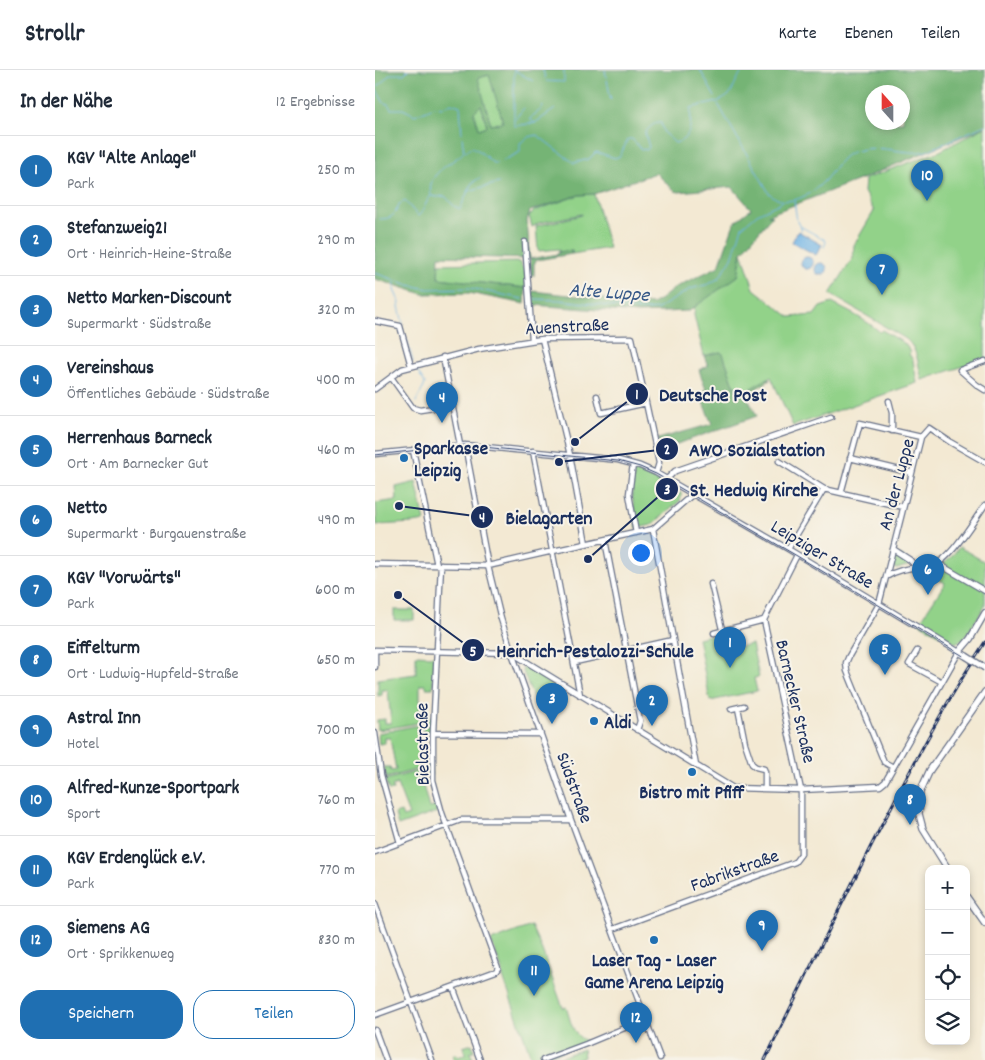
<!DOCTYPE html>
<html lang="de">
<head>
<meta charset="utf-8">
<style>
	body { margin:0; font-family:Dekko,sans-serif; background:#f6f6f7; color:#1f2937 }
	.controls { position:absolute; right:15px; bottom:15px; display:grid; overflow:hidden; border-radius:10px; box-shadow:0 2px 8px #0003 }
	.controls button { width:45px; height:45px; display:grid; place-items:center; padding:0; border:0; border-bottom:1px solid #e0e1e3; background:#fff; color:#1f2937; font:25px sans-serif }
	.compass { position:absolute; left:490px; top:15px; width:45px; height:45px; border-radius:50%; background:#fff; box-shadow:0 2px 8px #0003; rotate:339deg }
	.you { position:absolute; left:265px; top:482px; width:18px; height:18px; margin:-12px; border:4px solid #fff; border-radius:50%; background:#1a73e8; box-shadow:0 0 0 8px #1a73e833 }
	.badge { display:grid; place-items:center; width:32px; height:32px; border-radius:50%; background:#1f6fb2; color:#fff; font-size:16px; font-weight:700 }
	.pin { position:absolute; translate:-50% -41px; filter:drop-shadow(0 1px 2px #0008) }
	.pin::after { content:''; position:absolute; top:26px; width:18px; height:15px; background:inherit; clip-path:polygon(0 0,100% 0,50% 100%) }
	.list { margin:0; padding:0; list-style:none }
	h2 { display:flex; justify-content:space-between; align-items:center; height:65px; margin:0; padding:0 20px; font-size:21px }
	h2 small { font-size:16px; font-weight:400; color:#747a83 }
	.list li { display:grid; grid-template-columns:32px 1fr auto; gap:15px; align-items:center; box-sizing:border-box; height:70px; padding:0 20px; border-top:1px solid #e0e1e3 }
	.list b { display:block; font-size:19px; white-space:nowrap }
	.list p { margin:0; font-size:16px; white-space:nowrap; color:#747a83 }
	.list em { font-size:16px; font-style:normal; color:#747a83 }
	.actions { display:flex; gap:10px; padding:15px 20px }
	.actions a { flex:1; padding:11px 0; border:1px solid #1f6fb2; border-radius:20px; text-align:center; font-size:18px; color:#1f6fb2 }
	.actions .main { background:#1f6fb2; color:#fff }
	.icon { flex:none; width:28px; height:28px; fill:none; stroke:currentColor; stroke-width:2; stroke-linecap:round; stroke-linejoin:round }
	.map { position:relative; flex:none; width:610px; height:990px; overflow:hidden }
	header { display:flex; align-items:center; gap:30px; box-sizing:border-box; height:70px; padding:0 25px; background:#fff; border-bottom:1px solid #e0e1e3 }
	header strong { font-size:24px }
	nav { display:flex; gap:28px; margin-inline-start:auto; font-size:18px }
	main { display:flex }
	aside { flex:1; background:#fff }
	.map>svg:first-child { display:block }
	.green { fill:#92d289; stroke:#568074 }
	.forest { fill:#75b475; stroke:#48726a; fill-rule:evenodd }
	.water { fill:#70b4e6; stroke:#4672a2 }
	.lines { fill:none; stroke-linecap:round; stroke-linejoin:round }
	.stream { stroke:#70b4e6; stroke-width:1 }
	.minor-casing { stroke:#677087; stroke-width:7 }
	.major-casing { stroke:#677087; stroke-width:8 }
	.minor { stroke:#fff; stroke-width:4.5 }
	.major { stroke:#fff; stroke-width:5.5 }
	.tram { stroke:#1b2f5e; stroke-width:1 }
	.rail-casing { stroke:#1b2f5e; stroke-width:3 }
	.rail { stroke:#f7f3e8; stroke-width:1; stroke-dasharray:4; stroke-linecap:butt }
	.major-bridge-casing { stroke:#677087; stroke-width:8; stroke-linecap:butt }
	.major-bridge { stroke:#fff; stroke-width:5.5 }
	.poi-dot { fill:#1f6fb2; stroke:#f7f3e8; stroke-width:2 }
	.labels { text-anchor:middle; stroke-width:4; stroke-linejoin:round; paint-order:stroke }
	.street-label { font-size:19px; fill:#1b2f5e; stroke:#f7f3e8 }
	.poi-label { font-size:19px; font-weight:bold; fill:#1b2f5e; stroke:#f7f3e8; text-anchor:start }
	.water-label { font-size:20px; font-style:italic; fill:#355787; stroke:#f7f3e8 }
	.leader { fill:none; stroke:#1b2f5e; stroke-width:2 }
	.callout-dot { fill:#1b2f5e; stroke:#f7f3e8; stroke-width:2 }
	.mark-label { font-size:15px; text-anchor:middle; font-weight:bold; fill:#fff }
	.callout-label { font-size:20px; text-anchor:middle; font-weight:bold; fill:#1b2f5e; stroke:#f7f3e8; stroke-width:4; stroke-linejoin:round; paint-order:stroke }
</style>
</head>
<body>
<header>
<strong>Strollr</strong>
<nav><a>Karte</a><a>Ebenen</a><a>Teilen</a></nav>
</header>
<main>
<aside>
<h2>In der Nähe<small>12 Ergebnisse</small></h2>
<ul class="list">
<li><span class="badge">1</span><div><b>KGV &quot;Alte Anlage&quot;</b><p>Park</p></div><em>250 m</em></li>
<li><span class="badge">2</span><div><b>Stefanzweig21</b><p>Ort · Heinrich-Heine-Straße</p></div><em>290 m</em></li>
<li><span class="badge">3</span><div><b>Netto Marken-Discount</b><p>Supermarkt · Südstraße</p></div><em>320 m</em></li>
<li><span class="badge">4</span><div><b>Vereinshaus</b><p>Öffentliches Gebäude · Südstraße</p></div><em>400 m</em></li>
<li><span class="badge">5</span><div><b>Herrenhaus Barneck</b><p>Ort · Am Barnecker Gut</p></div><em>460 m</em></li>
<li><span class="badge">6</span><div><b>Netto</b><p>Supermarkt · Burgauenstraße</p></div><em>490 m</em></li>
<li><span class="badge">7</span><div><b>KGV &quot;Vorwärts&quot;</b><p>Park</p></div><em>600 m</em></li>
<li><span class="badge">8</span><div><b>Eiffelturm</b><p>Ort · Ludwig-Hupfeld-Straße</p></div><em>650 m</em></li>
<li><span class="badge">9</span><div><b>Astral Inn</b><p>Hotel</p></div><em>700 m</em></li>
<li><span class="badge">10</span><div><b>Alfred-Kunze-Sportpark</b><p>Sport</p></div><em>760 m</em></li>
<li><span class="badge">11</span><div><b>KGV Erdenglück e.V.</b><p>Park</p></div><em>770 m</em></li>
<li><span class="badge">12</span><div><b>Siemens AG</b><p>Ort · Sprikkenweg</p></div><em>830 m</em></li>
</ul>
<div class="actions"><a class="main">Speichern</a><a>Teilen</a></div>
</aside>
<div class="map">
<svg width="610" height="990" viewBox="0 0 610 990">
	<rect width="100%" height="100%" fill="#f7f3e8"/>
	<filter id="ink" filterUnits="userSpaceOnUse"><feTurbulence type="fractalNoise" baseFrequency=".02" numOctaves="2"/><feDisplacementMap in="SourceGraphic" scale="10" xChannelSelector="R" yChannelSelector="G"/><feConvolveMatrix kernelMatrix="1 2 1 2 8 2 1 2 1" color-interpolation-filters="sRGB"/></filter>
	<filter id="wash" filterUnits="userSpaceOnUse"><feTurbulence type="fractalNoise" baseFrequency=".0096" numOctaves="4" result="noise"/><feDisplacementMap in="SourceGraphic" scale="20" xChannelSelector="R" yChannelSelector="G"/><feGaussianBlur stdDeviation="1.12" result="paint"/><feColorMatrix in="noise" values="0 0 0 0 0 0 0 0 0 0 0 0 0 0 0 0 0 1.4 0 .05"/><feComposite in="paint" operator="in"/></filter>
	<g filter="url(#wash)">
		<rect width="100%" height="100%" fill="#f3e9d3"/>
		<!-- green -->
		<path class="green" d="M115,5L128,52L116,55L102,8Z
			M106,35L112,56L104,59L99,42Z
			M610,57V289L547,310C543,295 543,279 531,269L455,224L478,188L479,175L499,141L489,122L490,109L565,81Z
			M219,124L234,178L197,184V180L184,182V179L163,181L161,156L207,145V144L164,153L157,157L154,146L159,141L204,125Z
			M367,182L379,219L415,247L439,245L445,237L457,233C474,242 490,249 505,262L507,260L529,273L536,282L534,284L538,290L542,313L418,356L396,307L363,326L348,284L345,282L329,286L319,245L320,236L363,206Z
			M144,192L150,201L151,218L63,208L64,194Z
			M259,399L273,405L307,424L305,431L277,455L262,458L257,424Z
			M41,412L50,451L38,453L2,455L1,433L22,430L21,417Z
			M584,477L610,492V536L589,569L580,573L544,553L570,513L548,500C568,495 573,493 584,477Z
			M520,485C525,484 532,489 535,493L534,495L522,499L518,497Z
			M19,540H39V550H19Z
			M352,561L357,578L377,574L384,607L379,608L382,621L335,631L323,568Z
			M41,585L59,586L58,618H51V615H45V649H50L51,647H57V654L43,653L3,660L2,650L10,649V653H16L13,620H7V625L3,626V609L41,604Z
			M151,596L188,619L159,630L147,599Z
			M39,656H56V661L48,662V658L42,659L47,694H52V690H55V696L11,708L9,697H15L16,701L21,700L15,668H10V673L4,674L3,663Z
			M55,698L56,705L51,704V702L45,704L54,738L59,737L60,733L62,742L23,756L20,744L26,742L28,747L34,745L22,714L17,716L18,720L14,721L10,710Z
			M156,856L167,880L188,938L191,937C196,951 197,966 212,971L211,972L165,990H157L127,904L128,903L116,871Z
			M97,974L99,981L95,983L98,988L95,990H79L78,985L81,984L83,987L91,984L88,977Z
			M208,979L209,987L203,990H181L183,988Z"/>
		<!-- forest -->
		<path class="forest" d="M0,0H610V57L489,108L393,145L397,146L367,182L363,206L314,241L263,243L158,235L157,221L277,234L286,229L301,217L344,196L358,156L362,150L376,139L357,117L304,122L300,121L281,103L219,124L204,125L155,141L152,150L155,189L183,184L184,182L197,180V184L162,190L159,194V206H156L155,189L64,186L63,208L151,218L150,234L94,223L48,224L0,209ZM114,5L128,52L116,55L103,8ZM498,22H528V52H498ZM106,35L112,56L104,59L99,42Z
			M345,282L348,284L363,326L393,308L395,310L371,325L382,346L285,380L283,369L337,354L324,323L331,320L324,300L333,296L329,286Z"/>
		<!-- water -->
		<path class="water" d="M423,161L447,175L441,185L417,172Z
			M426 193a6 6 0 1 1 12 0a6 6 0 1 1-12 0Z
			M440 199a6 6 0 1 1 12 0a6 6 0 1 1-12 0Z"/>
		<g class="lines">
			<!-- stream -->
			<path class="stream" d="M139,0V56L160,53L180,39
				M139,0L158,11
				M168,0L170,8
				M230,0L236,30
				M325,0L340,27
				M369,0H370
				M171,11L189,12V0
				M0,17L9,33L13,34L16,39H28L40,45L59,37L67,38L76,33L85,36L87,63
				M3,17L15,4H29L33,0
				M343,34L394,123C411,141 438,124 451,109C457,102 462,94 468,88C472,84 477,82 482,81C505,73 529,86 552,81L610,55
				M140,49L149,38
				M160,53L155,49C159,43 165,43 168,36
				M87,67L89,82L97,77L103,80L118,93H122
				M127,91L145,82V73L154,67L162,65L199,93L214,89L221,82L240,88L245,86L253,69H257L266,79L272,80L274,77L270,63C274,58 278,52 286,53L289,63L300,73C318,68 315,54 316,38C327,34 343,35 354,25C359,19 360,10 366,4
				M92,122L97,113L106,107
				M56,125C51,102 76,95 89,82
				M56,126L63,127L70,126L79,136L85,139L93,121L124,113
				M419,130L422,151L426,160L425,162
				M5,149C17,149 20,145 24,134L30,131L43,146C50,141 50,131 56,126
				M425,156L450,170L451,172L449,177
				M0,203L34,215L53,219L95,218L148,229
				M20,212L19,220L25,233L24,236L28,254
				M159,229L185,230L267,240L283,239L315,219L334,214L344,208L357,188L367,157L382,144L407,132
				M32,270L38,292
				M41,332C43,325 49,320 50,313L41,299"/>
		</g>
	</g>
	<g filter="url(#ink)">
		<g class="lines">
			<!-- minor casing -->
			<g class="minor-casing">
				<path id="minor" d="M150,172L157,270
					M0,251L25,256L36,296
					M167,269L195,385L211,474
					M68,287L85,375
					M610,291L585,300L602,315L610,320
					M16,307L38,338L45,340L78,335
					M0,319L27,299L104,279L167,269L257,268L284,393L281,403
					M222,326L226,343L271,333
					M514,331L517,343V361
					M90,375L113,496L126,549L137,583L196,750L285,988
					M38,380L62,495
					M158,381L205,625
					M0,384L90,375L243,390L265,396L281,403L413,479L584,582L510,712L505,716L426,720L358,718L137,583L0,580
					M475,388L537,403
					M404,391L449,419L528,437
					M258,394L254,424L261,463
					M292,409L300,401L456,347
					M466,423L485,353L546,367
					M278,459L321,696
					M230,470L265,651L262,660
					M413,479L449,419
					M518,479L535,490L541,497
					M562,493L610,521
					M0,494L113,496L178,481L278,459L318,424
					M511,507L546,367L554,358L575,372L610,392
					M336,514L347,559
					M339,563L389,550
					M542,581L534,594L567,612
					M200,592L298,570
					M0,597V580
					M363,638L370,673L377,694L381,697L389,699L390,702V719
					M356,639L369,636
					M0,663L6,705L25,773
					M58,663L165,664
					M518,697L509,692L472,601L471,593L474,586L504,534L511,507C526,497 543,498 560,494C575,490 600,449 610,435
					M0,782L86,750H196
					M0,834L57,990
					M238,859L420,792L426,784V720L389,550L422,485
					M78,917L105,990
					M0,945L121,901L123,898L67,743L58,710V663L66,495
					M0,960L11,990
					M168,990L211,974L271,949"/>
			</g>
			<!-- major casing -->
			<g class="major-casing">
				<path id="major" d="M591,586L584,582L595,569L610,543
					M573,799L548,759L544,744L545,722L555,700L610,622
					M591,826L610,853"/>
			</g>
			<!-- minor -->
			<use href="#minor" class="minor"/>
			<!-- major -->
			<use href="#major" class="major"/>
			<!-- tram -->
			<path class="tram" d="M0,385L89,375L243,391L265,397L281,404L422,486L610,599"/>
			<!-- rail casing -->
			<g class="rail-casing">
				<path id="rail" d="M390,990C425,918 460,847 496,776C532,707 567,637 610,572"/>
			</g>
			<!-- rail -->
			<use href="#rail" class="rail"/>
			<!-- major-bridge casing -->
			<g class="major-bridge-casing">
				<path id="major-bridge" d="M591,586L610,598"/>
			</g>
			<!-- major-bridge -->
			<use href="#major-bridge" class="major-bridge"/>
		</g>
	</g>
	<!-- markers -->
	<g class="poi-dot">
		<circle cx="29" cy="388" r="5"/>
		<circle cx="219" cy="651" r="5"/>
		<circle cx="317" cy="702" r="5"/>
		<circle cx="279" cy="870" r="5"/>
	</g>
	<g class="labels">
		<!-- street labels -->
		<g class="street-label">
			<text transform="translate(192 255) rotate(-3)" y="7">Auenstraße</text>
			<text transform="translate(520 414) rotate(-75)" y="7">An der Luppe</text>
			<text transform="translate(448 483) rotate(31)" y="7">Leipziger Straße</text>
			<text transform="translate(422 631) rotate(77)" y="7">Barnecker Straße</text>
			<text transform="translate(46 674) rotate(-91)" y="7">Bielastraße</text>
			<text transform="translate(201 717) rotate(70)" y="7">Südstraße</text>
			<text transform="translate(359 799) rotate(-20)" y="7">Fabrikstraße</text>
		</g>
		<!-- poi labels -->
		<g class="poi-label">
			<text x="39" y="384">Sparkasse<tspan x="39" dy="22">Leipzig</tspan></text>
			<text x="229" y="658">Aldi</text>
			<text x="317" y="728" text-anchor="middle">Bistro mit Pfiff</text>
			<text x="279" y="896" text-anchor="middle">Laser Tag - Laser<tspan x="279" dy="22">Game Arena Leipzig</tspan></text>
		</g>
		<!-- water labels -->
		<g class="water-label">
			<text transform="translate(234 221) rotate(4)" y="7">Alte Luppe</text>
		</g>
	</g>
	<!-- callouts -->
	<path class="leader" d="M200 372L262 324M184 392L292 379M213 489L292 419M24 436L107 447M23 525L98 580"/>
	<g class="callout-dot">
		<circle cx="200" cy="372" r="5"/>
		<circle cx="184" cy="392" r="5"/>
		<circle cx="213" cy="489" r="5"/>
		<circle cx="24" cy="436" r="5"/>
		<circle cx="23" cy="525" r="5"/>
		<circle cx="262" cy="324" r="12"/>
		<circle cx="292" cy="379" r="12"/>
		<circle cx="292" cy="419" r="12"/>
		<circle cx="107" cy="447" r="12"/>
		<circle cx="98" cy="580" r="12"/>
	</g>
	<g class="mark-label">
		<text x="262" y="329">1</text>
		<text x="292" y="384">2</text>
		<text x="292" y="424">3</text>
		<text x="107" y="452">4</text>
		<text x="98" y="586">5</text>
	</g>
	<g class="callout-label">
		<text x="338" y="331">Deutsche Post</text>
		<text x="382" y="386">AWO Sozialstation</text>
		<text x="379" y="426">St. Hedwig Kirche</text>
		<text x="174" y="454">Bielagarten</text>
		<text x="220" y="587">Heinrich-Pestalozzi-Schule</text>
	</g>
</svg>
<div class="controls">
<button>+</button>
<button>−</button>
<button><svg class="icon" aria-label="locate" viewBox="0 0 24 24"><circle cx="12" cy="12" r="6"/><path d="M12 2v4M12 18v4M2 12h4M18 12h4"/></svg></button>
<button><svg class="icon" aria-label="layers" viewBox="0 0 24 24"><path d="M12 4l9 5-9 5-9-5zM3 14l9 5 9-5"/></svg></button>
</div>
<svg class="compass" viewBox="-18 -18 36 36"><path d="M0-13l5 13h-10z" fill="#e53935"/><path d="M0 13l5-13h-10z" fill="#747a83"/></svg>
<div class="you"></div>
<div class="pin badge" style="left:355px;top:598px">1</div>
<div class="pin badge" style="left:277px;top:656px">2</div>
<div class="pin badge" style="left:177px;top:654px">3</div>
<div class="pin badge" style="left:67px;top:353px">4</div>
<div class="pin badge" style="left:510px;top:605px">5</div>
<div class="pin badge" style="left:553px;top:525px">6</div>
<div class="pin badge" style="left:507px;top:225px">7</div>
<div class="pin badge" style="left:535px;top:755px">8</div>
<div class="pin badge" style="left:387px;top:881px">9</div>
<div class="pin badge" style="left:552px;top:131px">10</div>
<div class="pin badge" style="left:159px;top:926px">11</div>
<div class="pin badge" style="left:261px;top:973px">12</div>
</div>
</main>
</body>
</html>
